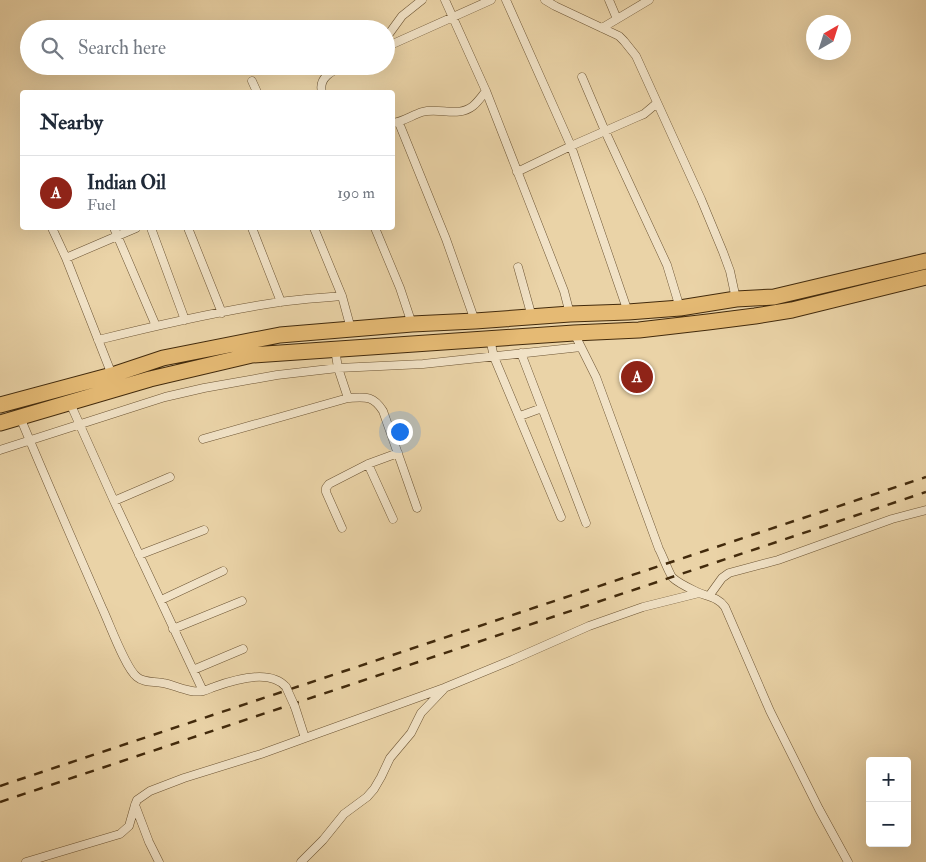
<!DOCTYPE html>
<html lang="en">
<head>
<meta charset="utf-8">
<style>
	body { margin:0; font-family:"IM FELL Double Pica",serif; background:#f6f6f7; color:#1f2937 }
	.controls { position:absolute; right:15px; bottom:15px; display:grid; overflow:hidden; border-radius:5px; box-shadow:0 5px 20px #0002 }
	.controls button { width:45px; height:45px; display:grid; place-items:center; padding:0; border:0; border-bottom:1px solid #e0e1e3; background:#fff; color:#1f2937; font:25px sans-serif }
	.compass { position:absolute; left:806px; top:15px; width:45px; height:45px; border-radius:50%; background:#fff; box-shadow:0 5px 20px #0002; rotate:39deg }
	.you { position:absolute; left:399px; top:431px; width:18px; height:18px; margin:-12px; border:4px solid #fff; border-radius:50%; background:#1a73e8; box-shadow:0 0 0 8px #1a73e833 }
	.badge { display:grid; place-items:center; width:32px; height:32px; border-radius:50%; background:#8f2418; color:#fff; font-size:16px; font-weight:700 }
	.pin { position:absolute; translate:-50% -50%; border:2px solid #fff; box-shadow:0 1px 5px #0006 }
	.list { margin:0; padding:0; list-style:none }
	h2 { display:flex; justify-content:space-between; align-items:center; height:65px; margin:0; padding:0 20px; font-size:21px }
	h2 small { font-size:16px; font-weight:400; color:#747a83 }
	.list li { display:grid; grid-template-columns:32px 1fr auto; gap:15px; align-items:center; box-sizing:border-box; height:75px; padding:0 20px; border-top:1px solid #e0e1e3 }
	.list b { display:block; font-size:19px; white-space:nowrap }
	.list p { margin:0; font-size:16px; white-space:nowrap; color:#747a83 }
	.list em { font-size:16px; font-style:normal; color:#747a83 }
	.icon { flex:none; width:28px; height:28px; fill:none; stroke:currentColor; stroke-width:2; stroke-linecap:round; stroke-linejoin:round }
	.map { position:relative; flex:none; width:926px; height:862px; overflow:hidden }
	.search { position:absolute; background:#fff; box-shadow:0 5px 20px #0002; left:20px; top:20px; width:375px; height:55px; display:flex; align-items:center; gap:12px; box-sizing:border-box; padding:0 18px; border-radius:28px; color:#747a83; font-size:19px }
	.panel { position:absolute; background:#fff; box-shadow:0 5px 20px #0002; left:20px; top:90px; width:375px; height:140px; border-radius:5px }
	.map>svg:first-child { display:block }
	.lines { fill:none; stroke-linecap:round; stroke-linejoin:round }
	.street-casing { stroke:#6c5433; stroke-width:9 }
	.highway-casing { stroke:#422a0c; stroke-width:17 }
	.street { stroke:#f1e2c6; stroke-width:8 }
	.highway { stroke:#e5ba74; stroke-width:15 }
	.rail { stroke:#422a0c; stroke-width:2.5; stroke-dasharray:9 9; stroke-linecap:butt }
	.street-bridge-casing { stroke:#6c5433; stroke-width:9; stroke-linecap:butt }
	.street-bridge { stroke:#f1e2c6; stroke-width:8 }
</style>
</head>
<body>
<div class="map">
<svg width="926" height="862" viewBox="0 0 926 862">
	<rect width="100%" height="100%" fill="#ead3a7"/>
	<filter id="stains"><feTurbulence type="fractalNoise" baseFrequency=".004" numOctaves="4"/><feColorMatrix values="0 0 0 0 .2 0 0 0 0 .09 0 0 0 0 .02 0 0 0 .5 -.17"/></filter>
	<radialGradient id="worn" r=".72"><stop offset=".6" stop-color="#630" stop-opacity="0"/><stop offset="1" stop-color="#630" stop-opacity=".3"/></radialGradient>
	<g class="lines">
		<!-- street casing -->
		<g class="street-casing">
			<path id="street" d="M445,0L486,91L564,291L570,314
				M506,0L571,146L628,312
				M545,0L555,6L619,36L624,41L636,56L701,199L723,252L730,271L736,299
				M609,0L617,19
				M602,28L649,0
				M386,38L402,16L422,0
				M386,47L491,0
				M582,77L605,131L667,265L680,308
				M252,81L257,92
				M322,92C318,78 332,71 343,66
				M392,123C403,122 412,115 422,112C439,107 458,118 473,106C478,102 482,96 486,91
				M399,123L446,239L475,321
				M517,172L571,146L637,117L644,114L657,103
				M52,228L66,258L112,375
				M114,228L156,326
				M151,228L185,320
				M188,228L222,313
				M252,228L281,302
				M314,228L342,296L351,329
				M375,228L400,288L412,324
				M66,258L136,228
				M518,267L532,317
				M574,333L596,377L659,549C662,554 670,576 673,578C678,583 691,589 697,592C708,597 718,597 725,607L770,711L819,809L848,862
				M490,339L494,357L561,517
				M98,340C158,325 219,311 280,302C300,299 321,298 342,296
				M335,349L338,368L348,398C365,397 373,395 383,411L417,508
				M521,353L586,523
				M70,403L114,501L203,691
				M520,416L542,408
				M20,417C47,482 75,546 103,610C110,625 126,669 137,677C144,683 154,681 163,683C175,685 190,694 203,691C207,690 211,688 214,687C233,680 270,668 286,687
				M203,439L348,398
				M0,450L165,397L204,388L277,375L338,368L423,364L581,347
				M368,464L393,519
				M114,501L170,477
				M342,528L326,492V488L329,484L368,464L398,453
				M139,555L204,530
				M709,596L722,578L729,573L778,560L892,519L926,510
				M161,600L223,571
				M173,629L242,601
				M193,670L243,649
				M295,707L305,738
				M135,805L149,842L159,862
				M26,862L120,834L129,826L135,805L137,800L150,791L184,778L261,754L319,733L444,688L512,660L589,626L643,607L699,593
				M301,862L323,840L344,814L367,797L374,789L381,777L390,758L411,733L421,713L443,690"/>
		</g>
		<!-- highway casing -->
		<g class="highway-casing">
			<path id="highway" d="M0,405L112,375L163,358L280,335L412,324L475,321L570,314L628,312L680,308L736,299L774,297L926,261
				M0,423L150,379L252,355L574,333L639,330L708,322L755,316L792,310L926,277"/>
		</g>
		<!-- street -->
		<use href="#street" class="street"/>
		<!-- highway -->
		<use href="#highway" class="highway"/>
		<!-- rail -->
		<path class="rail" d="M0,786L926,477
			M0,802L926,492"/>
		<!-- street-bridge casing -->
		<g class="street-bridge-casing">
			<path id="street-bridge" d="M286,687L295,707"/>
		</g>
		<!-- street-bridge -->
		<use href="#street-bridge" class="street-bridge"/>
	</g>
	<rect width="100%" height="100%" filter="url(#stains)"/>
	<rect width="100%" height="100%" fill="url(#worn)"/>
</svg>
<div class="controls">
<button>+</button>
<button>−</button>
</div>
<svg class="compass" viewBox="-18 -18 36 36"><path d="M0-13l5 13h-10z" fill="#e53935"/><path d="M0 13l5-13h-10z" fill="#747a83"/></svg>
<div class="you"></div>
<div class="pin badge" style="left:637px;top:377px">A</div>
<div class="search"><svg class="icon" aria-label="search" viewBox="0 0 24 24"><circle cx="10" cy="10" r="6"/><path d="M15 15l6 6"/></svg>Search here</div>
<section class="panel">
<h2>Nearby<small></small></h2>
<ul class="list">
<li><span class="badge">A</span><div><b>Indian Oil</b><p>Fuel</p></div><em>190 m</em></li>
</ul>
</section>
</div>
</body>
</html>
